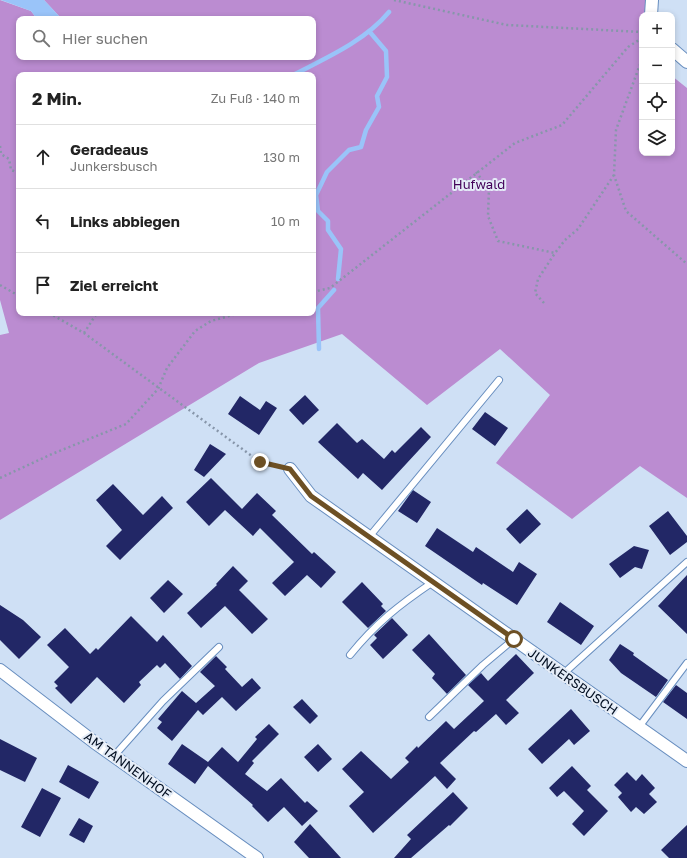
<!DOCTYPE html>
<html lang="de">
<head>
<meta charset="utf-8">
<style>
	body { margin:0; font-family:"Golos Text",sans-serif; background:#f6f6f6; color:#222 }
	.controls { position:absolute; right:12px; top:12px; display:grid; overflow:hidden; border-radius:8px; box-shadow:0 2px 6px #0003 }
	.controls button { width:36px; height:36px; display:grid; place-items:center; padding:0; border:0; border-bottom:1px solid #e0e0e0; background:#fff; color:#222; font:20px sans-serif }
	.stop { position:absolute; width:12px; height:12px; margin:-9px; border:3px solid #6d5024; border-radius:50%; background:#fff }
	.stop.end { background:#6d5024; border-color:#fff; box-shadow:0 1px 4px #0008 }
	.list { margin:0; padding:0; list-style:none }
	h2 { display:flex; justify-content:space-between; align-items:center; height:52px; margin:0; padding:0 16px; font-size:17px }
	h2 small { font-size:13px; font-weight:400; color:#767676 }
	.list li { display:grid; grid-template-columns:26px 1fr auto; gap:12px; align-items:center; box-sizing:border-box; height:64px; padding:0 16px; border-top:1px solid #e0e0e0 }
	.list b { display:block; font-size:15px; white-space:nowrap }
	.list p { margin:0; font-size:13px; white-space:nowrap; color:#767676 }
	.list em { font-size:13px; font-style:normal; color:#767676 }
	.icon { flex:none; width:22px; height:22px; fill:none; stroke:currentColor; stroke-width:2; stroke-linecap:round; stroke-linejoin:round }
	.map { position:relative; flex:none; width:687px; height:858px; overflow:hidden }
	.search { position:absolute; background:#fff; box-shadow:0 2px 6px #0003; left:16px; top:16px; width:300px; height:44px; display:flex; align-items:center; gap:10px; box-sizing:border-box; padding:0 14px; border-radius:8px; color:#767676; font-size:15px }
	.panel { position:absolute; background:#fff; box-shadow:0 2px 6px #0003; left:16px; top:72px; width:300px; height:244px; border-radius:8px }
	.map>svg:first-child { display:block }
	.forest { fill:#bb8cd1; fill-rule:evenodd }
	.water { fill:#9ac4f9 }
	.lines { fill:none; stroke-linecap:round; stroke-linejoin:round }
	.stream { stroke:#9ac4f9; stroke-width:4.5 }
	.building { fill:#222766 }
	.lane-casing { stroke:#688ebf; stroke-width:8 }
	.street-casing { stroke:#688ebf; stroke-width:14 }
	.path { stroke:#8796aa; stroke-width:2.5; stroke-dasharray:2 3; stroke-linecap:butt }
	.lane { stroke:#fff; stroke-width:6 }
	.street { stroke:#fff; stroke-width:12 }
	.route { stroke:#6d5024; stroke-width:5 }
	.labels { text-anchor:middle; stroke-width:4; stroke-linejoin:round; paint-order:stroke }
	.park-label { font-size:13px; fill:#430259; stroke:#e4ecf7 }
	.street-label { font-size:13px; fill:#020e20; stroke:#e4ecf7 }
</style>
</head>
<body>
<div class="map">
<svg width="687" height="858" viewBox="0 0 687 858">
	<rect width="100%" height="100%" fill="#cfe0f5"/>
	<!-- forest -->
	<path class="forest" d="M0,0L31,11L37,19H19V57H313V19H66L59,16L44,0H651V15H642V153H672V76L687,88V498L640,466L572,519L496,463L550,395L500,349L427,405L342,334L259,363L0,520V335L9,333L0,300ZM19,75H313V313H19Z"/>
	<!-- water -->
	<path class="water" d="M1,0H44L59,16L66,19H37L31,11Z"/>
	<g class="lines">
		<!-- stream -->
		<path class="stream" d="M293,75C326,58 365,41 389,12
			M338,279L341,249L328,230V221L318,211L316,195L327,172L349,150L361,147L366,130L379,107L377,96L387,77L386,51L369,31
			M319,349L318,308L334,290"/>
	</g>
	<!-- building -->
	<path class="building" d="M305,395L319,410L303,425L289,410Z
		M240,396L260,410L266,401L277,408L259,435L228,414Z
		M485,412L508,428L495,446L472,429Z
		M337,423L357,443L362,439L384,459L392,450L395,453L421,427L431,437L382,490L363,473L358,479L318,442Z
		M210,444L226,454L204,477L194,470Z
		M211,478L242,509L257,493L276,511L272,515L312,554L314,552L336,572L321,588L307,575L285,596L272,583L294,562L260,528L253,536L225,510L209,526L186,502Z
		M113,484L143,515L162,496L173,508L120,560L106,546L122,530L96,500Z
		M413,490L431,502L417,523L398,511Z
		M527,509L541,524L520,544L506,529Z
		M668,511L687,536V542L670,555L649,526Z
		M437,528L473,552L476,547L513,572L519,562L537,574L517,605L483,583L482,585L425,546Z
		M634,546L649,550L642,569L635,567L620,578L609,564Z
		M233,566L248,581L239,590L268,619L252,634L225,606L201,628L187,613L217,585L216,584Z
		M687,575V634L658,606Z
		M168,580L183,594L164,613L150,598Z
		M362,582L383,604L381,606L386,611L368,628L342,602Z
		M560,602L594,626L581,645L547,622Z
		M0,605L23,620L41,637L19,659L0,640Z
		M131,616L157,642L163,635L192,666L180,679L165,663L160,668L157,665L139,682L141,685L124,703L97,677L71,704L55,688L58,686L54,682L69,667L47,645L65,628L90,654L96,648L98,650Z
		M392,618L408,635L383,659L370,645L377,638L374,635Z
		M429,634L466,675L447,694L432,678L435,674L412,650Z
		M620,644L634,653L633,655L668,680L656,697L621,673L609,660Z
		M516,654L534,673L506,700L519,713L506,725L496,714L476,732L474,731L440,763L456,779L447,789L435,776L373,833L349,806L364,792L342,769L361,751L391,779L409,762L405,758L417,746L418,748L446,721L454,729L484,701L468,685L481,673L488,681Z
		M216,656L227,667L225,669L242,687L252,678L261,688L236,711L222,697L203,715L198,710L172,741L157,728L162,722L158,719L182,691L196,703L215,686L200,672Z
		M676,685L687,693V719L663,702Z
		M302,699L318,716L310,724L293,707Z
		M571,709L590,731L574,745L569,739L542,764L528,749Z
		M269,724L279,734L252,761L254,763L245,774L267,791L281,778L305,803L307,801L318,811L302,826L284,807L268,822L252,806L253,805L208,766L195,784L168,764L182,744L208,762L222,747L238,762L257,739L255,737Z
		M0,739L37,758L25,782L0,770Z
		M318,744L332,759L318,772L304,757Z
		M68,765L99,782L89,799L59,782Z
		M572,766L591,786L587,790L608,811L584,836L572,824L584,811L564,791L557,797L549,788Z
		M627,772L636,781L642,774L655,788L649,794L657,802L644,814L636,807L631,812L618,797L622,793L614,785Z
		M42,788L61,798L40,837L21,827Z
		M453,792L468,808L450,826L449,825L411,858H394L411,839L407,835Z
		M79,818L93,826L84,843L69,835Z
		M310,824L341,858H309L294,842Z
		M687,825V858H669L661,850Z"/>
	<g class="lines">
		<!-- lane casing -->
		<g class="lane-casing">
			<path id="lane" d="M369,537L499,380
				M350,655C376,623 399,605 433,582
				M563,674L687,562
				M429,717L483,665L514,639
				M639,727L687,663
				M114,756L163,701L219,647"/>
		</g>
		<!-- street casing -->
		<g class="street-casing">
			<path id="street" d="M651,15L652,0
				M672,49L687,62
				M290,469L311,496L687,761
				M0,670L94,742L257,858"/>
		</g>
		<!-- path -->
		<path class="path" d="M394,0L507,25L642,32
			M642,59L616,130L614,175L626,211L687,264
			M0,146L1,154L9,159L11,170L19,173
			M476,172L489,189L488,216L498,241L555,253L565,240L578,229L614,175
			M0,285L19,296
			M313,292L330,288L515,143L562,125L628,47L642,38
			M544,303L535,293L538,279L555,253
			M49,313L84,333L260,462L277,466
			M84,333L97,313
			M0,478L52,454L126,424L158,389L167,368L195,331L211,321L240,313"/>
		<!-- lane -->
		<use href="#lane" class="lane"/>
		<!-- street -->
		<use href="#street" class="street"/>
	</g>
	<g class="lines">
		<!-- route -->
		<path class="route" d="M260,462L290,469L311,496L514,639"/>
	</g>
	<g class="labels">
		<!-- park labels -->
		<g class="park-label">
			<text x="479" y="189">Hufwald</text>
		</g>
		<!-- street labels -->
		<g class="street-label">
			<text transform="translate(573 681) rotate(35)" y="5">JUNKERSBUSCH</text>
			<text transform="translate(128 765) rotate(36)" y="5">AM TANNENHOF</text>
		</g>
	</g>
</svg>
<div class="controls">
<button>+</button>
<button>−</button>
<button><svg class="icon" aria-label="locate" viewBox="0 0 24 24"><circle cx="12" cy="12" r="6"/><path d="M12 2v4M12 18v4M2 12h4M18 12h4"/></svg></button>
<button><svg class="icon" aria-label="layers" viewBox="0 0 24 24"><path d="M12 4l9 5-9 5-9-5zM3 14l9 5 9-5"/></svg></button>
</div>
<div class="stop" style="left:514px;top:639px"></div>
<div class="stop end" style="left:260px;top:462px"></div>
<div class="search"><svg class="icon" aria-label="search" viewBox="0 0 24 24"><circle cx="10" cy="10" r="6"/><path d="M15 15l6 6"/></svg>Hier suchen</div>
<section class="panel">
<h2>2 Min.<small>Zu Fuß · 140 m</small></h2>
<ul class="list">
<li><svg class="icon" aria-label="ahead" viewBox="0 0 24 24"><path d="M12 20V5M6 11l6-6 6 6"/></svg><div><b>Geradeaus</b><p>Junkersbusch</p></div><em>130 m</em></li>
<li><svg class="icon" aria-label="left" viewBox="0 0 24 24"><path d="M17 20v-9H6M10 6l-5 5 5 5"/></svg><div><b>Links abbiegen</b></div><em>10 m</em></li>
<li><svg class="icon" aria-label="arrive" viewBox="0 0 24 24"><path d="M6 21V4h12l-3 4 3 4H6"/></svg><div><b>Ziel erreicht</b></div></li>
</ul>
</section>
</div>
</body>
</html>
